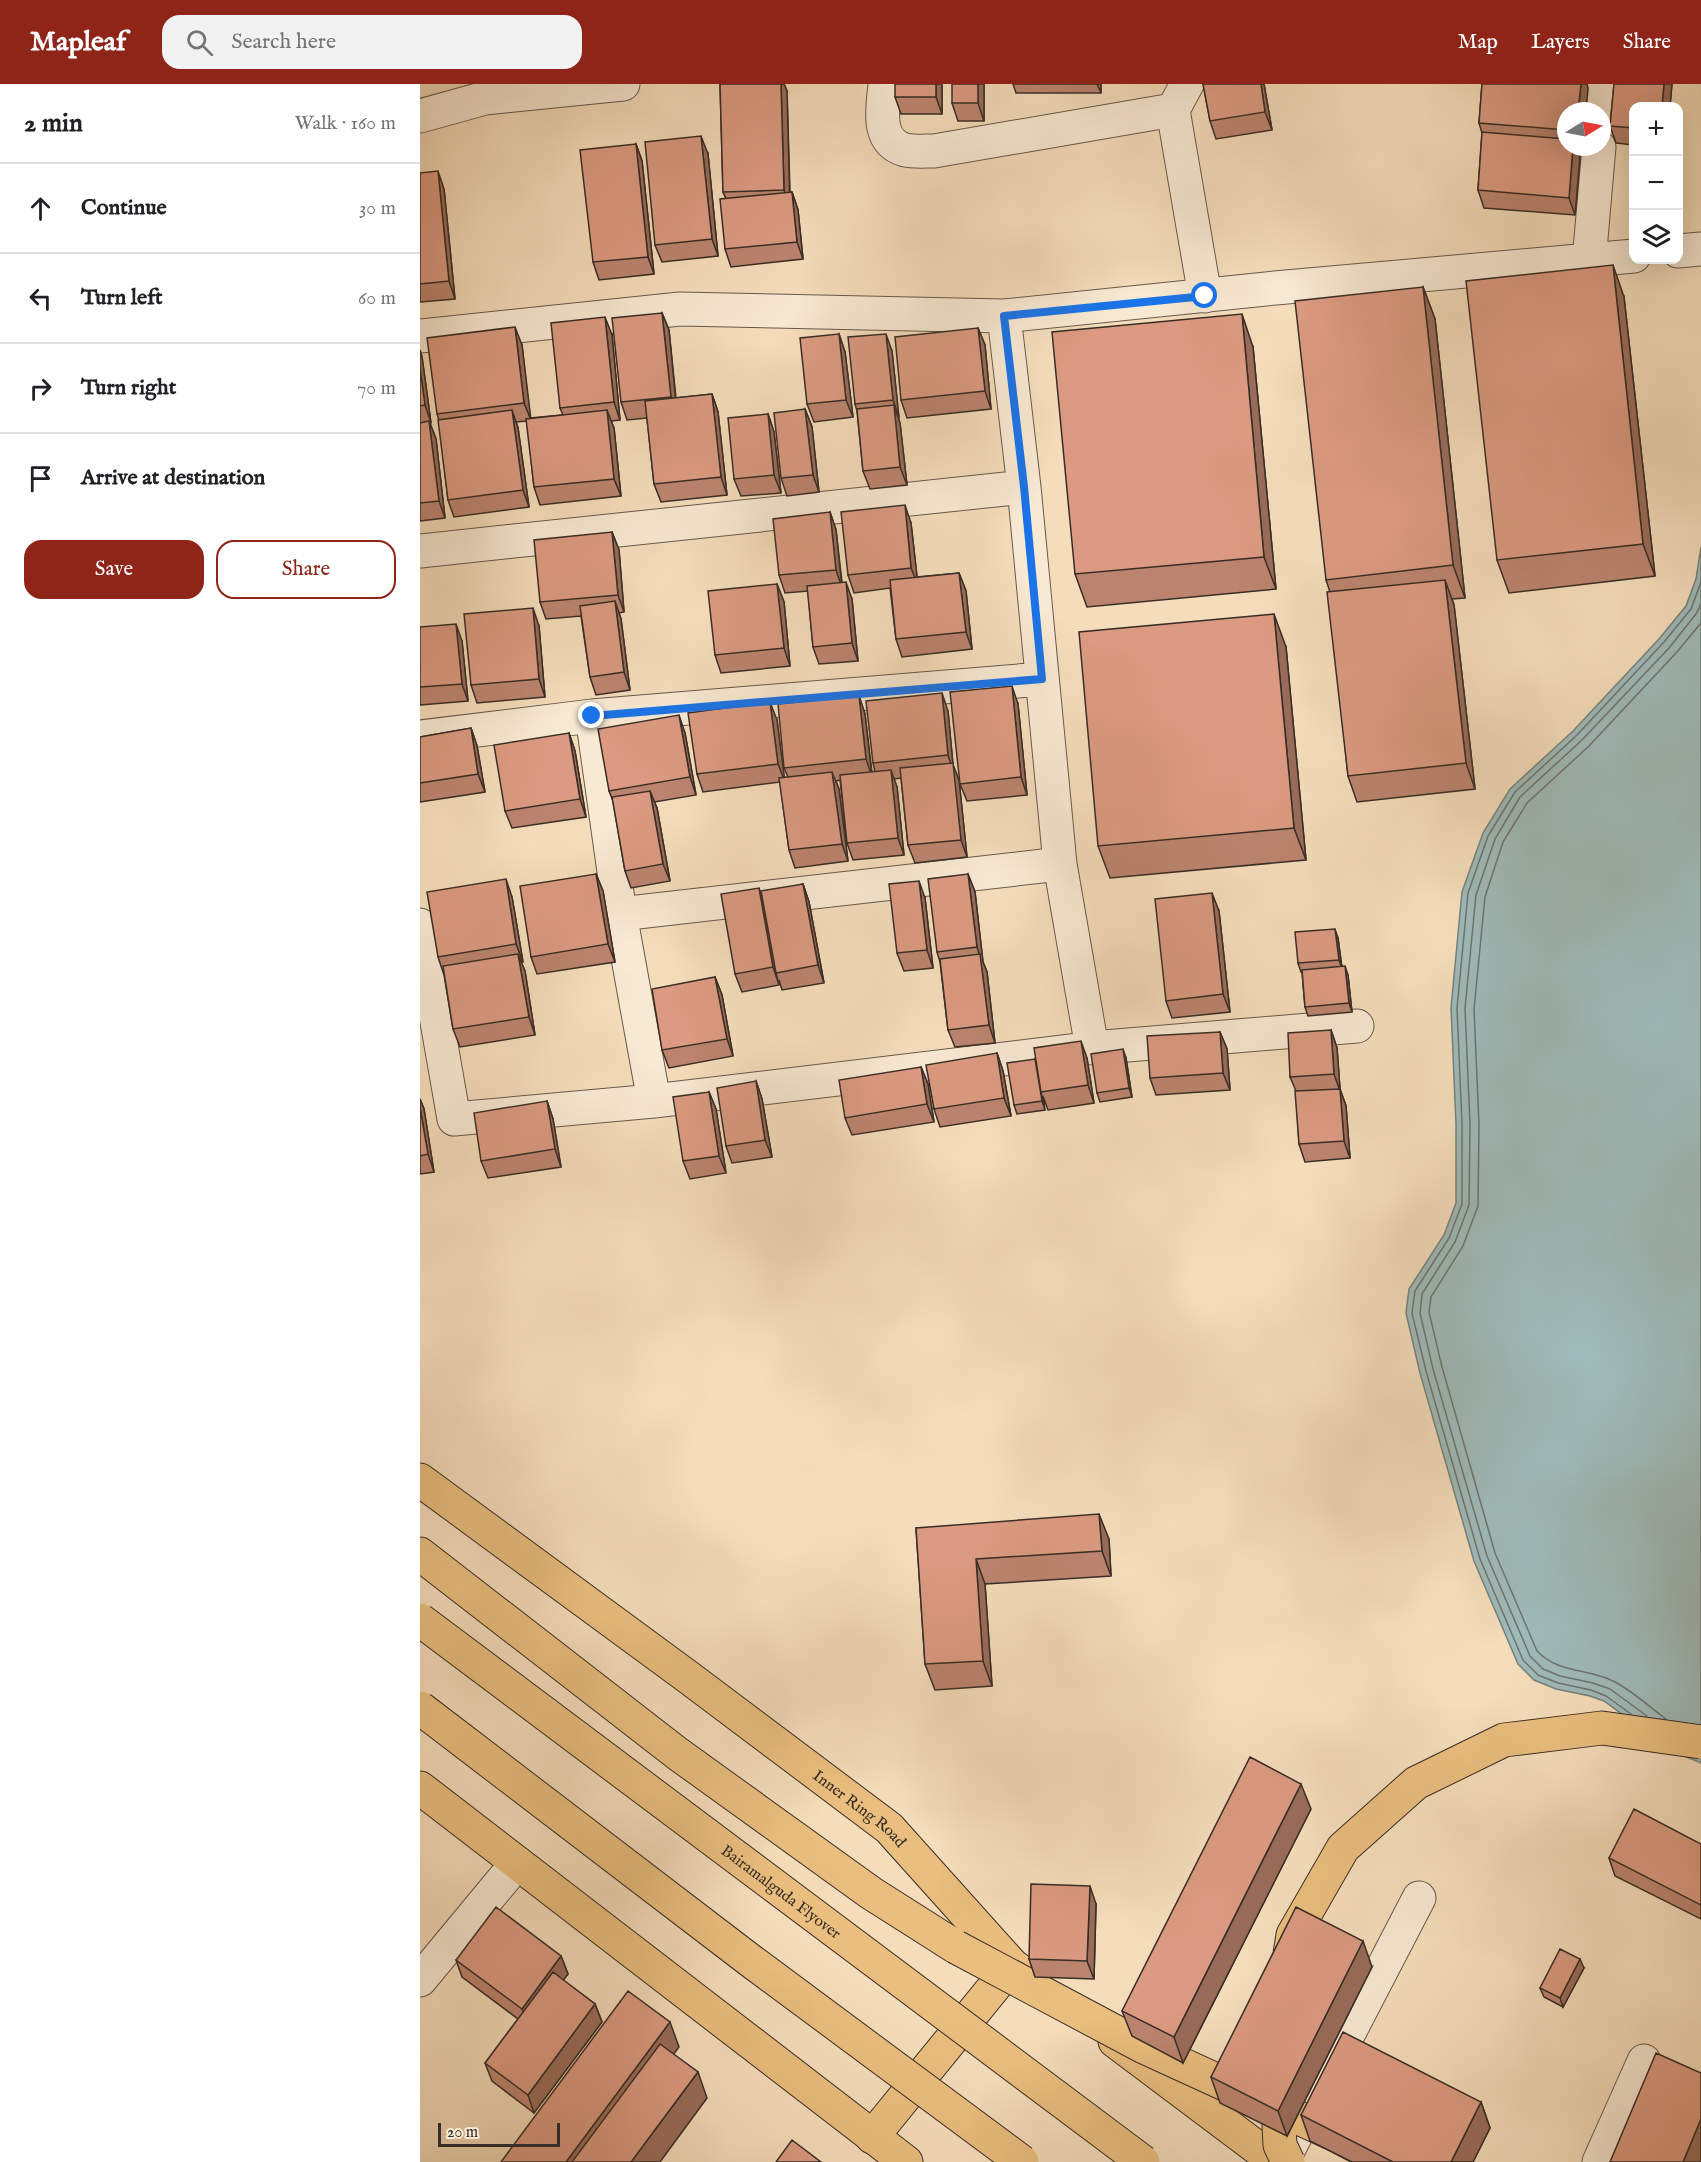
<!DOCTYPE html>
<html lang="en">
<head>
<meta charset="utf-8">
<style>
	body { margin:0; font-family:"IM FELL English",serif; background:#f2f2f2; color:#202124 }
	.controls { position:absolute; right:18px; top:18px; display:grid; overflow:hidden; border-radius:12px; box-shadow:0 6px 24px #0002 }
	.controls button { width:54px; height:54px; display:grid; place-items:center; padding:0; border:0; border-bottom:2px solid #e0e0e0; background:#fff; color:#202124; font:30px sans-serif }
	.compass { position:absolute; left:1137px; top:18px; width:54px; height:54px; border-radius:50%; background:#fff; box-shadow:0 6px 24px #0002; rotate:80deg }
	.scale { position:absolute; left:18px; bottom:15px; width:122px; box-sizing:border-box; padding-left:6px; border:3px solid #392d27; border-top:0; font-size:16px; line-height:21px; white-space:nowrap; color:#392d27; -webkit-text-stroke:4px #f8e9d3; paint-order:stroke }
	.stop { position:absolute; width:18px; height:18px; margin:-14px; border:4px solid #1a73e8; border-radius:50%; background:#fff }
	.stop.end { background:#1a73e8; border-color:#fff; box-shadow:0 2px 6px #0008 }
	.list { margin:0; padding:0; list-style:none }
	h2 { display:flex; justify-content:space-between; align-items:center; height:78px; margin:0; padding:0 24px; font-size:26px }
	h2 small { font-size:20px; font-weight:400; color:#757577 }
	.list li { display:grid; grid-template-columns:39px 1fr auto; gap:18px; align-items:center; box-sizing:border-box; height:90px; padding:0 24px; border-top:2px solid #e0e0e0 }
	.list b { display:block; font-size:22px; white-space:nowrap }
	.list em { font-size:20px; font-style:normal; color:#757577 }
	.actions { display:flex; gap:12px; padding:18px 24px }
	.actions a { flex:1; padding:14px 0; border:2px solid #8f2418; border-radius:18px; text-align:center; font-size:21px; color:#8f2418 }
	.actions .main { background:#8f2418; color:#fff }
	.icon { flex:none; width:33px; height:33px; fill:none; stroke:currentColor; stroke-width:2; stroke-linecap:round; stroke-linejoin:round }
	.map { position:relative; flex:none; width:1281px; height:2078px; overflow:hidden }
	header { display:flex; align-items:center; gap:36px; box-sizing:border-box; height:84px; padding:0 30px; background:#8f2418; color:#fff }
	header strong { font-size:28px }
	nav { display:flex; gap:33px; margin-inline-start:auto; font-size:21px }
	.search { width:420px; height:54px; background:#f2f2f2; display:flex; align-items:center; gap:15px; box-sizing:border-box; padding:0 21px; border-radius:18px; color:#757577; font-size:22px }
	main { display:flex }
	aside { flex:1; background:#fff }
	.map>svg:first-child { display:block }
	.water { fill:#9fbab9; stroke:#76827f; stroke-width:1.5 }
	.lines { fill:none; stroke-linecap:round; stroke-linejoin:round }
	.shore { stroke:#6c7470; stroke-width:1.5 }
	.minor-casing { stroke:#68594c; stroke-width:35 }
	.major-casing { stroke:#392d27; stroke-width:35 }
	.highway-casing { stroke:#392d27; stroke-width:35 }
	.minor { stroke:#f8e9d3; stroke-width:33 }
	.major { stroke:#eabe7e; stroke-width:33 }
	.highway { stroke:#eabe7e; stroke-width:33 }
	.highway-bridge-casing { stroke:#392d27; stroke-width:35; stroke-linecap:butt }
	.highway-bridge { stroke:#eabe7e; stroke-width:33 }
	.wall { fill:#bc846f; stroke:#392d27; stroke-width:1.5 }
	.shaded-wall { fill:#996c5a; stroke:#392d27; stroke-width:1.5 }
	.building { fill:#db9a81; stroke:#392d27; stroke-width:1.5 }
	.route { stroke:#1a73e8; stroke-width:8 }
	.labels { text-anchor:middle; stroke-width:5; stroke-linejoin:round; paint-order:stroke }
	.street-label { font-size:16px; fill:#392d27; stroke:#f8e9d3 }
</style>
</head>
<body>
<header>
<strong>Mapleaf</strong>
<div class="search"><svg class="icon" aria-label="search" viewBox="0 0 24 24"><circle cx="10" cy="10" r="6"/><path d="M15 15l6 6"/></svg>Search here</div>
<nav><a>Map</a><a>Layers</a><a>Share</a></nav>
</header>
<main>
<aside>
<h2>2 min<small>Walk · 160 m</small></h2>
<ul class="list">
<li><svg class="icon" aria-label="ahead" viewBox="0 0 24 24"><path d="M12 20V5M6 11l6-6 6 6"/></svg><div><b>Continue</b></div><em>30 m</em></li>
<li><svg class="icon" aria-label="left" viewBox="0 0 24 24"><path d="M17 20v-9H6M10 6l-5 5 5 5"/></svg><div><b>Turn left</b></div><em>60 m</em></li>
<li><svg class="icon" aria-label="right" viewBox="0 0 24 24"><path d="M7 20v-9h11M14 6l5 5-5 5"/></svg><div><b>Turn right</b></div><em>70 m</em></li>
<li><svg class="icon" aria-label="arrive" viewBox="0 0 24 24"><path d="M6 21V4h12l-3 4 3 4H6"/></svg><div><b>Arrive at destination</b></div></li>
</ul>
<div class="actions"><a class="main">Save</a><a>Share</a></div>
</aside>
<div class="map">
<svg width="1281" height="2078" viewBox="0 0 1281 2078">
	<rect width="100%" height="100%" fill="#f5ddbb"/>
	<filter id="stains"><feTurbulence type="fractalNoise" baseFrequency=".00333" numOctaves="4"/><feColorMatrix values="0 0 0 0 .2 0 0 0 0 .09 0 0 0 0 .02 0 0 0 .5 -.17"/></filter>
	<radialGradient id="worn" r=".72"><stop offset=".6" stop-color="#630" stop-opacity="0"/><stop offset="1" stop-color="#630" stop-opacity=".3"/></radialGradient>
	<!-- water -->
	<path class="water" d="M1281,463V1679L1252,1667L1184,1617L1170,1612L1136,1605L1114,1596L1098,1580L1054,1477L1000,1289L986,1229L989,1205L1024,1151L1036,1119V1040L1031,924L1042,808L1063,749L1090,705L1153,647L1239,555L1266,522L1276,495Z"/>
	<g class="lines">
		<!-- shore -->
		<path class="shore" d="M1211,1630L1186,1612L1171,1606L1138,1599L1118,1591L1103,1576L1060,1475L1006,1287L992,1229L995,1207L1029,1154L1042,1120V1040L1037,924L1048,809L1068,752L1095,708L1157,651L1244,558L1271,525L1281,498
			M1227,1632L1190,1605L1173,1599L1140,1592L1123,1585L1110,1572L1067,1472L1013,1285L1000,1229L1002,1210L1035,1158L1049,1121L1050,1040L1045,924L1056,811L1075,755L1100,713L1162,656L1249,564L1276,530L1281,520
			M1246,1635C1229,1623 1212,1606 1193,1597C1167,1584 1139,1590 1117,1567L1075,1469L1022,1283L1009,1228L1011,1213L1043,1162L1058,1122L1059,1040L1054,925L1065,813L1083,758L1107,719L1169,662L1256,569L1281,539"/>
		<!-- minor casing -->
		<g class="minor-casing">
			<path id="minor" d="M465,0C463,24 455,57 485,66C494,68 506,67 514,67L753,26
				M767,0L753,26L785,212
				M1182,27L1184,0
				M0,32L65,14L203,0
				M1258,167L1281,165
				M1169,177L1179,63
				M0,252L260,225L584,232
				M0,467L604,403
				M172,632L200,830L640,780
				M0,653L172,632L622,595
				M200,830L234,1017L659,966
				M0,841L34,1035L234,1017
				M937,942L672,964L640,780L604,403L584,232L855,204L1214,172
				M0,1896L97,1779
				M862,2078L999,1814
				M1179,2078L1224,1977"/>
		</g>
		<!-- major casing -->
		<g class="major-casing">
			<g id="major">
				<path id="s1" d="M0,1396L268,1593L469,1744L592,1881L615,1898"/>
				<path d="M0,1704L486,2078"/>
				<path d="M695,1957L856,2078"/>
				<path d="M452,2053L592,1881"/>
			</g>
		</g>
		<!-- highway casing -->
		<g class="highway-casing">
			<path id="highway" d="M0,1470L258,1670L451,1809L536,1863"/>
		</g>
		<!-- minor -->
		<use href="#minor" class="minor"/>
		<!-- major -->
		<use href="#major" class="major"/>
		<!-- highway -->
		<use href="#highway" class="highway"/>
		<!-- highway-bridge casing -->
		<g class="highway-bridge-casing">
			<g id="highway-bridge">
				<path id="s2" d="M0,1536L723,2078"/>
				<path d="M0,1624L331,1877L602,2078"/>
				<path d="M536,1863L722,1962L916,2051L967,2078"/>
				<path d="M870,1870L873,1851L923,1764L996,1699L1084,1656L1182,1644L1281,1658"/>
				<path d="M857,2004L860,2061L868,2078"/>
			</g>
		</g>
		<!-- highway-bridge -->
		<use href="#highway-bridge" class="highway-bridge"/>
	</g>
	<!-- wall -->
	<path class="wall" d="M300,0H364L367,7L370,108H372L378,126L383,175L311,183L305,165L306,115L303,108Z
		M522,0V30H481L475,13Z
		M564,0V37H538L532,19Z
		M593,0H681V9H596Z
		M783,0H844L852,46L796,55L790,37Z
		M1062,0H1167L1168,5L1146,27V63H1163V65L1157,64L1160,73L1155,131L1064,124L1058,106L1062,49L1059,39Z
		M1194,0H1252L1250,22H1214V61L1196,59L1190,42Z
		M216,60L222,77L234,190L179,196L173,178Z
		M288,70L298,172L242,178L235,161Z
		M0,89L24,105L35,215L0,218Z
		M1003,203L1015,235L1045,514L1032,515L1034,521L1055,705L937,718L928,692L910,508L906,496Z
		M1204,213L1235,492L1089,509L1077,476Z
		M242,229L249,246L256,314L292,310L298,328L307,411L241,418L234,400L227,334L207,336L201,318Z
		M558,244L565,261L571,325L487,334L481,316Z
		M419,250L425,268L433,333L394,338L387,320Z
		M192,251L200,336L191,337L194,344L201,412L120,421L114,403L107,337L96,338L98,344L109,423L34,433L28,416L19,336L17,330L102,261L110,334L143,331L140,324Z
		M833,263L856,505L667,523L655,490Z
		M0,266L2,273L11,339H10L16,355L25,434L0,437Z
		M472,267L479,334H478L480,339L487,401L450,405L443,387L437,327L435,320Z
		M385,325L392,343L399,408L367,412L361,394Z
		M348,330L354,348L361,409L321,412L314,395Z
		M410,428L416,446L422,498L432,515L438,577L399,580L393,563L388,507L365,509L359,491Z
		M491,439L497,493L539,489L546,507L552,565L482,573L476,555L470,504L434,509L428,491Z
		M192,448L199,466L204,528L199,529L201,535L210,606L176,611L170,593L161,532L126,535L120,518Z
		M357,500L364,518L370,582L301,589L295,571Z
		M119,542L125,613L57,619L51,601Z
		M0,543L42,557L48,617L0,621Z
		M866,563L886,776L690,794L678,762Z
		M439,612L445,630L452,688L455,687L453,679L528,627L533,681L539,696L547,773L495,779L488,761L481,694L474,695L477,703L484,771L433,776L427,759L420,696L416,697L419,705L428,777L375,784L369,766L360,698L283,708L277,690L357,636L364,694L368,693L364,684Z
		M598,620L607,711L547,717L540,700Z
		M51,644L57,662L65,708L0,718V653Z
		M149,649L155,667L166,733L92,744L85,727Z
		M265,649L276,711L234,718L237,724L250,797L211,804L205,787L193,717L189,707Z
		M176,790L183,807L195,878L117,890L111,873Z
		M548,790L555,808L563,878L567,888L575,959L535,963L528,946L520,878L517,868Z
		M383,800L389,818L404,899L362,906L359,896V901L322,908L315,890L342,811Z
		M92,813L103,878H101L105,887L115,951L40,963L33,945L24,891L18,873Z
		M505,814L513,884L484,887L477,869Z
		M799,827L810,928L752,934L746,917Z
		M918,854L922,883L928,891L932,928L888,932L885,923L882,888H881L878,879Z
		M295,893L302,911L313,972L249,984L242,966Z
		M911,946L917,964L920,1005L926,1022L930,1074L885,1078L879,1060L876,1007L870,993Z
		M800,948L807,965L810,1006L736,1011L730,994Z
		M577,969L583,987L591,1032L520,1043L514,1025Z
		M667,974L674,1019L628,1026L623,1012L625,1026L597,1030L594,1021L615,975L617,980Z
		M706,974L712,1013L680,1018L677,1009Z
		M501,983L508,1000L514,1038L432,1051L425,1034Z
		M336,997L342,1015L352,1073L312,1079L306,1062Z
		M289,1008L296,1025L306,1089L270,1095L263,1077Z
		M0,1015L4,1025L14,1088L0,1090Z
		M127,1017L133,1035L141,1083L68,1094L61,1077Z
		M496,1444L689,1455L691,1492L565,1500L572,1602L515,1606L505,1580Z
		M891,1725L763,1979L712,1952L702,1927Z
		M1281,1760V1835L1195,1792L1189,1774Z
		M676,1820L674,1895L615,1893L609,1875Z
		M141,1872L148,1890L143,1896L175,1920L182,1938L114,2029L72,1997L65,1979L98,1935L42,1893L36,1876Z
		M952,1883L867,2052L800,2019L791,1993Z
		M1164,1884L1143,1923L1124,1913L1120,1904Z
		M1061,2018L1070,2044L1053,2078H932L890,2057L881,2031Z"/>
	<!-- shaded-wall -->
	<path class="shaded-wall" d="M361,0H364L367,7L370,124L364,106Z
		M516,0H522V30L516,13Z
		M558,0H564V37L558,19Z
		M677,0H681V9Z
		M841,0H844L852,46L845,28Z
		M1161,0H1167L1168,5L1166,27H1158Z
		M1244,0H1252L1250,22H1242Z
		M281,52L288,70L298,172L292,155Z
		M216,60L222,77L234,190L228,173Z
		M1153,63H1156L1160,73L1155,131L1149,114Z
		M18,87L24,105L35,215L29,197Z
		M372,108L378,126L383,175L377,158Z
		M1193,181L1204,213L1235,492L1223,460Z
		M1003,203L1015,235L1045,514L1033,481Z
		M242,229L249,246L257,330L251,313Z
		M822,230L833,263L856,505L844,473Z
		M185,233L192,251L200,336L194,318Z
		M95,243L102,261L111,336L104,319Z
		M558,244L565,261L571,325L565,307Z
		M419,250L425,268L433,333L426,316Z
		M466,250L472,267L479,334L473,316Z
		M0,266L2,273L11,339L5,321L0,285Z
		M292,310L298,328L307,411L301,393Z
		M474,321L480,339L487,401L480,383Z
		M385,325L392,343L399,408L393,391Z
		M92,326L98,344L109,423L103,406Z
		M187,326L194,344L201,412L194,395Z
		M348,330L354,348L361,409L354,391Z
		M9,337L16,355L25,434L19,417Z
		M485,421L491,439L498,501L491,484Z
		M410,428L416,446L422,504L416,486Z
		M192,448L199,466L204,528L198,511Z
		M539,489L546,507L552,565L546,548Z
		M1025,496L1034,521L1055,705L1046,679Z
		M426,498L432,515L438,577L432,559Z
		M357,500L364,518L370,582L364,564Z
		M195,517L201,535L210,606L204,588Z
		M113,524L119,542L125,613L119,595Z
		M854,530L866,563L886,776L874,744Z
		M36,540L42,557L48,617L42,600Z
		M592,602L598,620L607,711L601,693Z
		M522,609L528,627L533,681L539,696L547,773L541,756L533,687L528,671Z
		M439,612L445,630L452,693L446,675Z
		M350,618L357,636L365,698L358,680Z
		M259,631L265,649L276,711L270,693Z
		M51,644L57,662L65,708L58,690Z
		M149,649L155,667L166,733L160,715Z
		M471,686L477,703L484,771L478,754Z
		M412,688L419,705L428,777L422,760Z
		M230,707L237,724L250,797L243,780Z
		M176,790L183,807L195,878L188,860Z
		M548,790L555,808L563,878L567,888L575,959L569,941L560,873L557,863Z
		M86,795L92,813L103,878L96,860Z
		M499,797L505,814L513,884L507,866Z
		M383,800L389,818L404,899L398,881Z
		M339,804L345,821L356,889L359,901L353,883Z
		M792,809L799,827L810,928L803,910Z
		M915,845L918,854L922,885L919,876Z
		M98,870L105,887L115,951L109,933Z
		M925,882L928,891L932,928L929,919Z
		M295,893L302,911L313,972L307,955Z
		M911,946L917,964L920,1005L926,1022L930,1074L924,1057L920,1007L914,990Z
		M800,948L807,965L810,1006L803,989Z
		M661,957L667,974L674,1019L668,1001Z
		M703,965L706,974L712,1013L709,1004Z
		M577,969L583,987L591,1032L584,1014Z
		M615,975L618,984L621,1008L625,1026L622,1017Z
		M501,983L508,1000L514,1038L507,1020Z
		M336,997L342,1015L352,1073L345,1056Z
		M289,1008L296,1025L306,1089L299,1072Z
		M0,1015L4,1025L14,1088L8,1070L0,1024Z
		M127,1017L133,1035L141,1083L135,1065Z
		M679,1430L689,1455L691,1492L682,1467Z
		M556,1475L565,1500L572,1602L563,1577Z
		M881,1700L891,1725L763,1979L754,1953Z
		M670,1802L676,1820L674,1895L667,1877Z
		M943,1857L952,1883L867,2052L858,2027Z
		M141,1872L148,1890L108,1943L102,1925Z
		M1160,1875L1164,1884L1143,1923L1140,1914Z
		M175,1920L182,1938L114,2029L108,2011Z
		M250,1938L259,1963L174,2078H146Z
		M278,1988L287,2014L240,2078H211Z
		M1061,2018L1070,2044L1053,2078H1031Z
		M1281,2035V2078H1263Z"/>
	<!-- building -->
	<path class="building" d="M300,0H361L364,106L303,108Z
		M475,0H516V13H475Z
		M532,0H558V19H532Z
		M783,0H841L845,28L790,37Z
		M1062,0H1161L1158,27H1146V46L1059,39Z
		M1194,0H1244L1242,22H1214V44L1190,42Z
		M1062,48L1146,55V63H1153L1149,114L1058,106Z
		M281,52L292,155L235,161L225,58Z
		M216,60L228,173L173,178L160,66Z
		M18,87L29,197L0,200V89Z
		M372,108L377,158L305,165L300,115Z
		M1193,181L1223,460L1077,476L1046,197Z
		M1003,203L1033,481L906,496L875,217Z
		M242,229L251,313L201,318L192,234Z
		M822,230L844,473L655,490L632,248Z
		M185,233L194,318L140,324L131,239Z
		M95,243L104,319L17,330L7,254Z
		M558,244L565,307L481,316L475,253Z
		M419,250L426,316L387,320L380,254Z
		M466,250L473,316L435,320L428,253Z
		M0,285L5,321L0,322Z
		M292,310L301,393L234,400L225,317Z
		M474,321L480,383L443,387L437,325Z
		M385,325L393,391L361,394L354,329Z
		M92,326L103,406L28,416L18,336Z
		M187,326L194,395L114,403L106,335Z
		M348,330L354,391L314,395L308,334Z
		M9,337L19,417L0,419V339Z
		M485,421L491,484L428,491L421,428Z
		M410,428L416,486L359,491L353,435Z
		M192,448L198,511L120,518L114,456Z
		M539,489L546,548L476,555L470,496Z
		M1025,496L1046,679L928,692L907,508Z
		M426,498L432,559L393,563L387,502Z
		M357,500L364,564L295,571L288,507Z
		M195,517L204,588L170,593L160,522Z
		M113,524L119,595L51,601L44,530Z
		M854,530L874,744L678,762L659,548Z
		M36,540L42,600L0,603V543Z
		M592,602L601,693L540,700L530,608Z
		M522,609L528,671L453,679L446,617Z
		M439,612L446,675L364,684L358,620Z
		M350,618L358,680L277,690L268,629Z
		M259,631L270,693L189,707L178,645Z
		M51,644L58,690L0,699V653Z
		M149,649L160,715L85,727L74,661Z
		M533,679L541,756L488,761L480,684Z
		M471,686L478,754L427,759L420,691Z
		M412,688L422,760L369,766L359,694Z
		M230,707L243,780L205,787L192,713Z
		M176,790L188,860L111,873L100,802Z
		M548,790L557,863L517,868L508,795Z
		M86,795L96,860L18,873L7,808Z
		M499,797L507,866L477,869L469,800Z
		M383,800L398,881L356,889L341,807Z
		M339,804L353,883L315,890L301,810Z
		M792,809L803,910L746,917L735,815Z
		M915,845L919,876L878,879L875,848Z
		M98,870L109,933L33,945L23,882Z
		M560,870L569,941L528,946L520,875Z
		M925,882L929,919L885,923L882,886Z
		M295,893L307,955L242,966L232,905Z
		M911,946L914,990L870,993L868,949Z
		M800,948L803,989L730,994L727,952Z
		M661,957L668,1001L621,1008L614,964Z
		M703,965L709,1004L677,1009L671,970Z
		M577,969L584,1014L514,1025L506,981Z
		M615,975L622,1017L594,1021L587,979Z
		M501,983L507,1020L425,1034L419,996Z
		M336,997L345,1056L306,1062L297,1004Z
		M920,1005L924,1057L879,1060L875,1007Z
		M289,1008L299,1072L263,1077L253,1013Z
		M127,1017L135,1065L61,1077L54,1029Z
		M0,1024L8,1070L0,1072Z
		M679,1430L682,1467L556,1475L563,1577L505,1580L496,1444Z
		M830,1673L881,1700L754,1953L702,1927Z
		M1214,1725L1281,1760V1821L1189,1774Z
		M611,1800L670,1802L667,1877L609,1875Z
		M76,1823L141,1872L102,1925L36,1876Z
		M876,1823L943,1857L858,2027L791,1993Z
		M1140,1865L1160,1875L1140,1914L1120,1904Z
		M133,1888L175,1920L108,2011L65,1979Z
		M208,1907L250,1938L146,2078H81Z
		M923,1948L1061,2018L1031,2078H973L881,2031Z
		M240,1960L278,1988L211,2078H152Z
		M1236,1969L1281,1989V2035L1263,2078H1190Z
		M372,2056L401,2078H356Z"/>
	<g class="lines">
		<!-- route -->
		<path class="route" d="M172,632L622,595L604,403L584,232L785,212"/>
	</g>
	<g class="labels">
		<!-- street labels -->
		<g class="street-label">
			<text dy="6" stroke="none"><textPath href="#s1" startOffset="549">Inner Ring Road</textPath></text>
			<text dy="6" stroke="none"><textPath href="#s2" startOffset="452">Bairamalguda Flyover</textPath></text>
		</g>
	</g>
	<rect width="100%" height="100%" filter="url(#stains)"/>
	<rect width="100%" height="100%" fill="url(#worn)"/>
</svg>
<div class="controls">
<button>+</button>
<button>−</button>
<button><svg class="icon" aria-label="layers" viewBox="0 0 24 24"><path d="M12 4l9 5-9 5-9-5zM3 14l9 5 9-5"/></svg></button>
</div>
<svg class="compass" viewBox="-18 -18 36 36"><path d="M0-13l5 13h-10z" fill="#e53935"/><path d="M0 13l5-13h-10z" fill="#757577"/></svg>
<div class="scale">20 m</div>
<div class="stop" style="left:785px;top:212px"></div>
<div class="stop end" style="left:172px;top:632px"></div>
</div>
</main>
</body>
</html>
